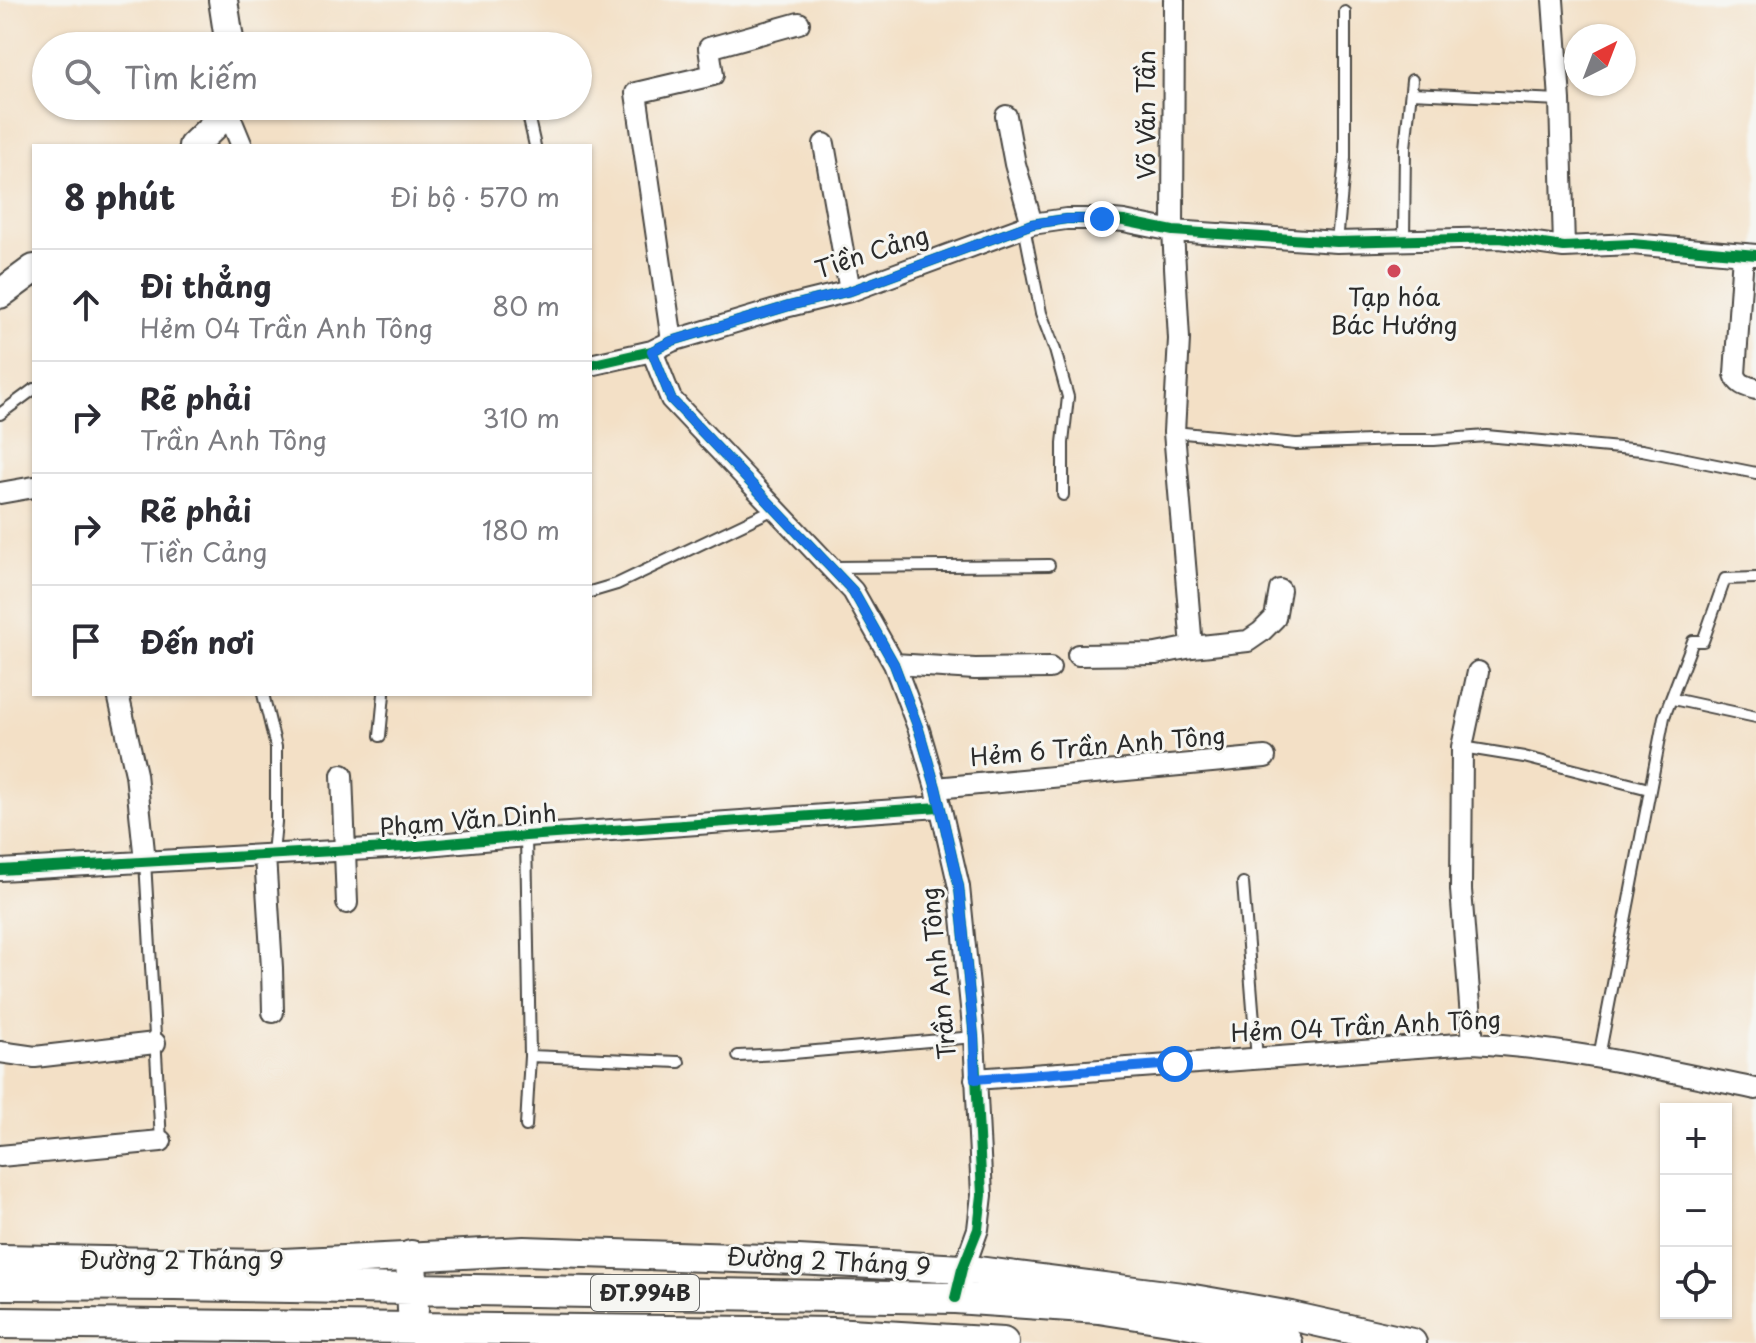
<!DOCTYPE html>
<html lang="vi">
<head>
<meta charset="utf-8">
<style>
	body { margin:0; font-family:"Playpen Sans",sans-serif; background:#f7f7f7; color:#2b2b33 }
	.controls { position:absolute; right:24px; bottom:24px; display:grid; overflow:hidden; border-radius:0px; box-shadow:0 2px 6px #0004 }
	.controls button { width:72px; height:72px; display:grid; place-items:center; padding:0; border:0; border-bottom:2px solid #e1e1e2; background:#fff; color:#2b2b33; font:40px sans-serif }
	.compass { position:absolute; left:1564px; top:24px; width:72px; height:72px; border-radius:50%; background:#fff; box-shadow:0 2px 6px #0004; rotate:42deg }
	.stop { position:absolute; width:24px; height:24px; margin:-18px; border:6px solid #1a73e8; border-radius:50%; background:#fff }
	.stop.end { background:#1a73e8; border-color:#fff; box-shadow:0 2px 8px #0008 }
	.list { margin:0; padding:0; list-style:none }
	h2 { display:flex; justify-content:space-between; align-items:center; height:104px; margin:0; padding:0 32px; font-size:34px }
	h2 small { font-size:26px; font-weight:400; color:#7c7c81 }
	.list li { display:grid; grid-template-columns:52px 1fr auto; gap:24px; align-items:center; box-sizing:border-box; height:112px; padding:0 32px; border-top:2px solid #e1e1e2 }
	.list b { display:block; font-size:30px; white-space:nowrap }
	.list p { margin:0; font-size:26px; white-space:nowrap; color:#7c7c81 }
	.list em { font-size:26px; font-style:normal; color:#7c7c81 }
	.icon { flex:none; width:44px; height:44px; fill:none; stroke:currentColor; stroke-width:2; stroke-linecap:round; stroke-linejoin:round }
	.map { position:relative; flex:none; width:1756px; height:1343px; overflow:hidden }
	.search { position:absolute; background:#fff; box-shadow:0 2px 6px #0004; left:32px; top:32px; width:560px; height:88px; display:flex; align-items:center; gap:20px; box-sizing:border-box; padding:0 28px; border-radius:44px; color:#7c7c81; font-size:30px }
	.panel { position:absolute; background:#fff; box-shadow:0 2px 6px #0004; left:32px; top:144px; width:560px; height:552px; border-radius:0px }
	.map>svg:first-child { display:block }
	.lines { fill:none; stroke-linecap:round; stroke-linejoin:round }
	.lane-casing { stroke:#494642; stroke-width:14 }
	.street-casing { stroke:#494642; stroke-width:24 }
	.secondary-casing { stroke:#494642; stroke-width:32 }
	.primary-casing { stroke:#494642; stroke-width:34 }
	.lane { stroke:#fff; stroke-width:10 }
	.street { stroke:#fff; stroke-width:20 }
	.secondary { stroke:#fff; stroke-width:28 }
	.primary { stroke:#fff; stroke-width:30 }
	.cycleway-casing { stroke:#f6f6f2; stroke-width:15 }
	.cycleway { stroke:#00873e; stroke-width:10 }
	.route { stroke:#1a73e8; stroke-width:10 }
	.poi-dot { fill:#d1495b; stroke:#f6f6f2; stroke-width:3 }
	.labels { text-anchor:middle; stroke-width:6; stroke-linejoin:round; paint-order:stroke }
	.shield { fill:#f6f6f2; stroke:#686867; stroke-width:2 }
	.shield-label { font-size:22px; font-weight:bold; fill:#2b2b2b }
	.street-label { font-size:24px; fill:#2b2b2b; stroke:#f6f6f2 }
	.poi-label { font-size:24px; fill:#2b2b2b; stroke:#f6f6f2 }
</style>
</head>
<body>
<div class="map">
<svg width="1756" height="1343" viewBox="0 0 1756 1343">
	<rect width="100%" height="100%" fill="#f6f6f2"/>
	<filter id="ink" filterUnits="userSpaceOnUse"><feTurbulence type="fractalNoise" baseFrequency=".0125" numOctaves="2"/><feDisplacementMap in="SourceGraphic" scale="16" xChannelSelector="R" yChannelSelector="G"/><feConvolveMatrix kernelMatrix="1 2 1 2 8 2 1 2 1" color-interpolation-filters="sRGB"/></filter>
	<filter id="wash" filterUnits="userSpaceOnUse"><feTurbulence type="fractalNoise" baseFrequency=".006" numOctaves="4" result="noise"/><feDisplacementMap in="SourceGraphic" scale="32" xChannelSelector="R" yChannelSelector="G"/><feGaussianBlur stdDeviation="1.8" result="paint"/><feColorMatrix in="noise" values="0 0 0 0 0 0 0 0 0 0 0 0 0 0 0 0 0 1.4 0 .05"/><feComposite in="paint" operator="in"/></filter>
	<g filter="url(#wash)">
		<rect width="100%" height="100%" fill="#f3e0c6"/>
	</g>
	<g filter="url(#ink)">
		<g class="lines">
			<!-- lane casing -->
			<g class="lane-casing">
				<path id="lane" d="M1411,93L1560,100
					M526,106L535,146
					M1024,227L1041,313L1055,350L1068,397L1063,443V495
					M1404,240L1405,148L1412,80
					M1337,242L1345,158V12
					M0,414L34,389
					M1174,432L1296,444L1395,440H1434L1486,436L1642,450L1756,473
					M834,567L1049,565
					M590,592L617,584L774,509
					M263,694L276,747V822L273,854
					M1673,699L1756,717
					M380,736L384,694
					M1462,747L1524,757L1649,789
					M526,836L530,1056L526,1126
					M145,861L161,1141
					M1243,883L1257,1059
					M530,1056L679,1062
					M738,1056L782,1054L974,1037
					M1599,1057L1664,717L1693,641H1703L1725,579L1756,578"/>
			</g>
			<!-- street casing -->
			<g class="street-casing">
				<path id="street" d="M1174,0L1173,231L1179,339L1174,432L1192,647
					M1553,0L1560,100L1564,247
					M228,112L242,146
					M1006,116L1015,164L1032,224
					M824,144L850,291
					M1743,254L1735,374C1738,385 1746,386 1756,389
					M672,341L636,93L713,75L709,48L799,23
					M652,351L671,399L853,591L894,664L919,730L936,788L959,887L974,1037L982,1195L978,1229L959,1282
					M590,365L652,351L672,341L789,306L850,291L1032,224L1066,219H1102L1124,221L1173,231L1337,242L1500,238L1564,247L1632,244L1756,255
					M0,493L34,487
					M1078,655L1156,654L1192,647L1248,641L1261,632L1275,618L1280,590
					M894,664L975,669L1050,668
					M118,694L136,774L145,861
					M342,775L347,903
					M936,788L1265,757
					M265,856L272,968L273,1012
					M0,870L405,847L526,836L939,807
					M1473,1043L1461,890L1462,747L1478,672
					M0,1052L35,1057L155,1043
					M975,1079L1473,1043C1569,1048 1662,1070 1756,1089
					M0,1156L161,1141"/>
			</g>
			<!-- secondary casing -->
			<g class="secondary-casing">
				<path id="secondary" d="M223,0L230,46
					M193,146L228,112L229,106
					M0,294L34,269
					M0,1259L263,1264L524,1251L798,1260L962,1269L1182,1297L1291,1316L1412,1343"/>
			</g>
			<!-- primary casing -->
			<g class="primary-casing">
				<path id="primary" d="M411,1256L413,1310
					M0,1284L174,1285L955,1298L1099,1308L1182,1321L1287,1343
					M0,1323L832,1333L1003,1343"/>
			</g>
			<!-- lane -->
			<use href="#lane" class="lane"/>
			<!-- street -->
			<use href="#street" class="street"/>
			<!-- secondary -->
			<use href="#secondary" class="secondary"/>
			<!-- primary -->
			<use href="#primary" class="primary"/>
			<!-- cycleway casing -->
			<g class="cycleway-casing">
				<path id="cycleway" d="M652,351L671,399L853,591L894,664L919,730L936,788L959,887L974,1037L982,1195L978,1229L962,1269L955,1298
					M590,365L652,351L672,341L789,306L850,291L1032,224L1066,219H1102L1124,221L1173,231L1337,242L1500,238L1564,247L1632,244L1756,255
					M0,870L405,847L526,836L939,807"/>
			</g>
			<!-- cycleway -->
			<use href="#cycleway" class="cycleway"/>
		</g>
	</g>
	<g class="lines" filter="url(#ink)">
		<!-- route -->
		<path class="route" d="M1102,219H1066L1032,224L850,291L789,306L672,341L652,351L671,399L853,591L894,664L919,730L936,788L959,887L974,1037L975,1079L1175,1064"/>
	</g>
	<!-- markers -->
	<circle class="poi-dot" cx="1394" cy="271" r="8"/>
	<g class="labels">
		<!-- shield labels -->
		<rect class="shield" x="591" y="1275" width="108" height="36" rx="6"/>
		<g class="shield-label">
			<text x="645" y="1301">ĐT.994B</text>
		</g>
		<!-- street labels -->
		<g class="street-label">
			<text transform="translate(1147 115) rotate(-90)" y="8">Võ Văn Tần</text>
			<text transform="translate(872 253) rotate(-18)" y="8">Tiền Cảng</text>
			<text transform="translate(1098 747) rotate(-5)" y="8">Hẻm 6 Trần Anh Tông</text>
			<text transform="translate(468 821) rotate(-5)" y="8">Phạm Văn Dinh</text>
			<text transform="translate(939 973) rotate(-96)" y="8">Trần Anh Tông</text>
			<text transform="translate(1366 1027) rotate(-3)" y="8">Hẻm 04 Trần Anh Tông</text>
			<text x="182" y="1269">Đường 2 Tháng 9</text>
			<text transform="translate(829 1262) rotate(3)" y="8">Đường 2 Tháng 9</text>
		</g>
		<!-- poi labels -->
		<g class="poi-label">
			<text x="1394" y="306">Tạp hóa<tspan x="1394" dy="28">Bác Hướng</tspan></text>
		</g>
	</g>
</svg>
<div class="controls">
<button>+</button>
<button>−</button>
<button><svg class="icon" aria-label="locate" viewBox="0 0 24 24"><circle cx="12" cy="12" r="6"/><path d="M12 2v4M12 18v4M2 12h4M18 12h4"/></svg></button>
</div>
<svg class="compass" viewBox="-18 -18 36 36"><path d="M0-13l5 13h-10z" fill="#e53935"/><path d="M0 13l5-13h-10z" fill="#7c7c81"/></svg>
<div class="stop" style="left:1175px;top:1064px"></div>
<div class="stop end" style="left:1102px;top:219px"></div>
<div class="search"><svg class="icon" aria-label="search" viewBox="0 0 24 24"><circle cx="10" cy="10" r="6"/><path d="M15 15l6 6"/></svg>Tìm kiếm</div>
<section class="panel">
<h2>8 phút<small>Đi bộ · 570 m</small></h2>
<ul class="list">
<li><svg class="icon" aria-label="ahead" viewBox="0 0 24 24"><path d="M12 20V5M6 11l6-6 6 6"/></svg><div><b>Đi thẳng</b><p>Hẻm 04 Trần Anh Tông</p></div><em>80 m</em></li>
<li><svg class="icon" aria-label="right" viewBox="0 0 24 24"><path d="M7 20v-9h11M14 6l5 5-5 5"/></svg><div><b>Rẽ phải</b><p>Trần Anh Tông</p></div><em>310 m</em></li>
<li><svg class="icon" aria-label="right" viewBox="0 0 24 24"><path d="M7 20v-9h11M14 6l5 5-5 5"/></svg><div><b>Rẽ phải</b><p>Tiền Cảng</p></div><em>180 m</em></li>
<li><svg class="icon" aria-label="arrive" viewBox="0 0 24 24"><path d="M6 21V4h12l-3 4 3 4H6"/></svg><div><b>Đến nơi</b></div></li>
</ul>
</section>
</div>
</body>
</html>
